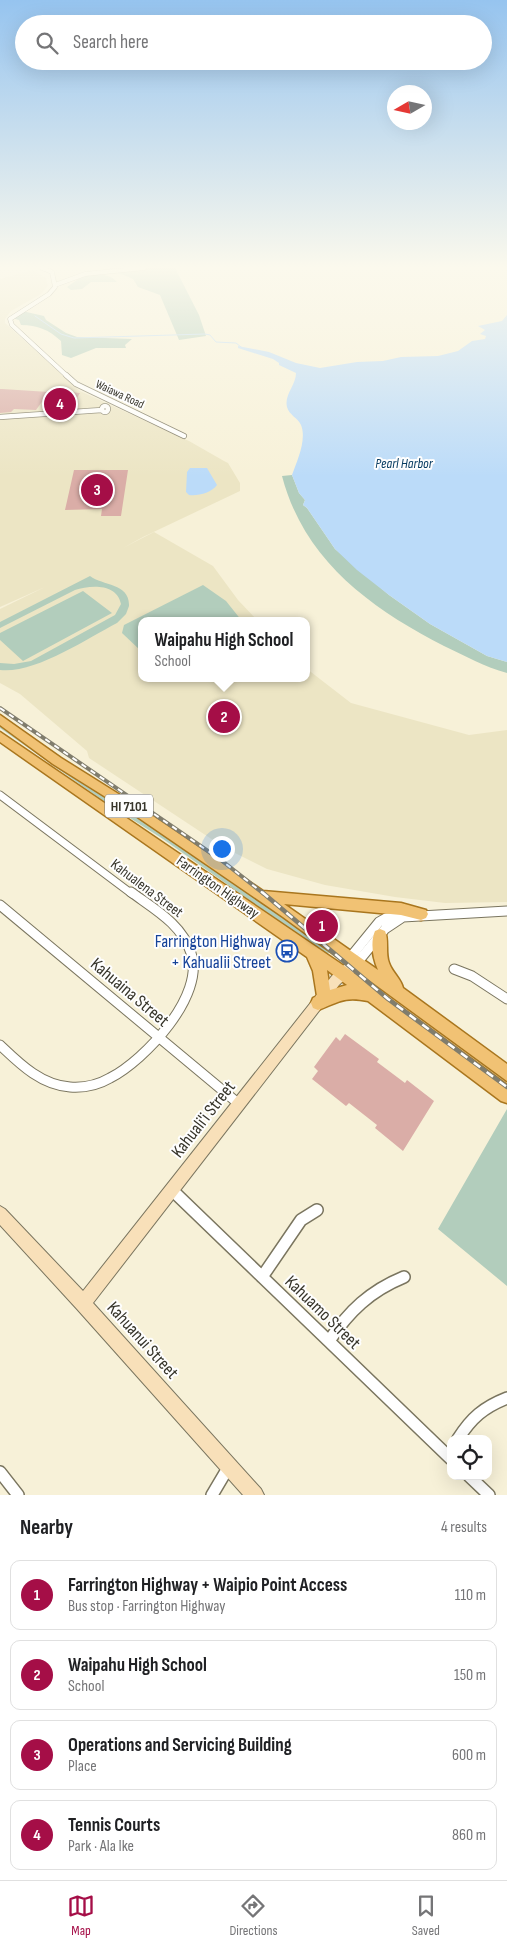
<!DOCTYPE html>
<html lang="en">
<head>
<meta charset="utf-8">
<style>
	body { margin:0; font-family:"Sofia Sans Condensed",sans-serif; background:#f2f2f2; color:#202124 }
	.controls { position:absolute; right:15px; bottom:15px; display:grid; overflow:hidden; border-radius:10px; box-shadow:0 5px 20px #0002 }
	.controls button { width:45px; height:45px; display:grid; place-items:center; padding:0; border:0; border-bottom:1px solid #e0e0e0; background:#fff; color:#202124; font:25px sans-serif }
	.compass { position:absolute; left:387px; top:85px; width:45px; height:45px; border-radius:50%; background:#fff; box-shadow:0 5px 20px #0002; rotate:261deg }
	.you { position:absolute; left:221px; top:848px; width:18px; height:18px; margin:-12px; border:4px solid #fff; border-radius:50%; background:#1a73e8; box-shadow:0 0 0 8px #1a73e833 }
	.badge { display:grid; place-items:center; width:32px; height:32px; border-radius:50%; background:#a50e47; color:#fff; font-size:16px; font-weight:700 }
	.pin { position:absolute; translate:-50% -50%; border:2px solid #fff; box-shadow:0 1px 5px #0006 }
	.popup { position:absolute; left:138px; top:617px; width:172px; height:65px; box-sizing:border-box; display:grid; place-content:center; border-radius:10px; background:#fff; filter:drop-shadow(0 1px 4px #0005); font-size:16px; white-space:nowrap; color:#757577 }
	.popup b { font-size:19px; color:#202124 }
	.popup::after { content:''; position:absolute; left:50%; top:100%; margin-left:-10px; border:10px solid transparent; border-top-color:#fff }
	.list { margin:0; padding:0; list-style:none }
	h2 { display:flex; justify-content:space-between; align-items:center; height:65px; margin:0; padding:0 20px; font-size:21px }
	h2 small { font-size:16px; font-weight:400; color:#757577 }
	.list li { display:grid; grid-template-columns:32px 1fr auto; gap:15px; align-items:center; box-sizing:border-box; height:70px; margin:0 10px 10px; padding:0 10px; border:1px solid #e0e0e0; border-radius:10px }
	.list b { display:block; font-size:19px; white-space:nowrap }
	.list p { margin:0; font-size:16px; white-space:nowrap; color:#757577 }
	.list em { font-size:16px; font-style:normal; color:#757577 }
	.icon { flex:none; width:28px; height:28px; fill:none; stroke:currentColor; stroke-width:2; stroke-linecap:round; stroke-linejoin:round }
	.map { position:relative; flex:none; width:507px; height:1495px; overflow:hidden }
	.search { position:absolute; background:#fff; box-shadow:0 5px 20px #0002; left:15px; right:15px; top:15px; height:55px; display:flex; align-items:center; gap:12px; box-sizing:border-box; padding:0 18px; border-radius:28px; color:#757577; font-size:19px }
	.sheet { height:385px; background:#fff }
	nav { display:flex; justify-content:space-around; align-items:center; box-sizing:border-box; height:70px; border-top:1px solid #e0e0e0; background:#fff; font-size:14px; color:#757577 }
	nav a { display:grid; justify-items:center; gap:2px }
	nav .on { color:#a50e47 }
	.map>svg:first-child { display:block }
	.built { fill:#ece5c4 }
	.green { fill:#b2cdbc }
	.water { fill:#bbdbf9 }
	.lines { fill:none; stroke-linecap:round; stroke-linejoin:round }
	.stream { stroke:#bbdbf9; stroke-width:1 }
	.building { fill:#daada7 }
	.street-far4-casing { stroke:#7a755f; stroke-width:5 }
	.street-far3-casing { stroke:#7a755f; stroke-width:6 }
	.street-far2-casing { stroke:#7a755f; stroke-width:9 }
	.street-far1-casing { stroke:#7a755f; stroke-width:11 }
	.street-casing { stroke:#7a755f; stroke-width:14 }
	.secondary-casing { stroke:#7a755f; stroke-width:2 }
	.primary-casing { stroke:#a9761e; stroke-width:3 }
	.street-far4 { stroke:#fff; stroke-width:4 }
	.street-far3 { stroke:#fff; stroke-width:4.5 }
	.street-far2 { stroke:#fff; stroke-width:7 }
	.street-far1 { stroke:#fff; stroke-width:9 }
	.street { stroke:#fff; stroke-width:11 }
	.secondary { fill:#f8e0b9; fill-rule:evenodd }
	.primary { fill:#f1c274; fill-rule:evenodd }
	.rail-far1-casing { stroke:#807d6d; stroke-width:4 }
	.rail-casing { stroke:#807d6d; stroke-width:4.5 }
	.rail-far1 { stroke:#fefefe; stroke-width:2; stroke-dasharray:5.5; stroke-linecap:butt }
	.rail { stroke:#fefefe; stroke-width:2.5; stroke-dasharray:8; stroke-linecap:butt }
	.labels { text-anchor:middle; stroke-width:4; stroke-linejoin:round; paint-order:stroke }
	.far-street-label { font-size:12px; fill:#37352b; stroke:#fefefe }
	.far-water-label { font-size:14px; font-style:italic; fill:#053a60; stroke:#fefefe }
	.shield { fill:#fefefe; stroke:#73716a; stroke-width:1 }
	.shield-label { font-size:14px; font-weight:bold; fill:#37352b }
	.street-label { font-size:15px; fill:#37352b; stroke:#fefefe }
	.near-transit-label { font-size:18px; fill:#164399; stroke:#fefefe; text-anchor:end }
	.near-street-label { font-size:18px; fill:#37352b; stroke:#fefefe }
</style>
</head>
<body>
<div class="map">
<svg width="507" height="1495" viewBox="0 0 507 1495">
	<rect width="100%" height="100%" fill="#f7f1d8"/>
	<!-- built -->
	<path class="built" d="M33,270L46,278L48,286L41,294L11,311L5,319V323L80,391L189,441L224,461L228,463L240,483V491L143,537L123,548L154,532L213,566L238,600L258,621H142V678H306L307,669L351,703L469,735L507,730V902L445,903L395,897L325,885L267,869L225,848L89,758L87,751L20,694L0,683V609L45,587L0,607V279Z"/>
	<!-- green -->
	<path class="green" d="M150,268H175L199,315L206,336L179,340L160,295L138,287L133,279L124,275L113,272Z
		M93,274C103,275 110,274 117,282H91L82,289L71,290L67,287L81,277Z
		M22,311L44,316L46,320L66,333L77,337L132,339L125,345L126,348H96L71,358L62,355L61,341C49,330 38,325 21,325L19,320L12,318Z
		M53,396L76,398L67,411L46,410L44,409Z
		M292,475L299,493L305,500L303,505L307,508L335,549L389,595L430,624L487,656L507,662V673C485,667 465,656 444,646C370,608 304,560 282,476Z
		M90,576C103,586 130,583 129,606L126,614L117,623C86,639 35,674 0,670V663L14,664L31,661L115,615L121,604C117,583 90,585 75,590L0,628V622Z
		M203,585L226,601L242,621H142L141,651L122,633L124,625Z
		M83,591L112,613L23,661L0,640V633Z
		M0,723L218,873L284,914L331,950L327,955L163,839L108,804L0,728Z
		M507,1109V1286L438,1229Z"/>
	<!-- water -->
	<path class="water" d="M507,315V662L487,656L430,624L389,595L357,570L335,549L307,508L303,505L305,500L299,493L292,475C297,461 307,440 301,425C298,418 289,415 287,407C284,395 296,385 296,373L279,365V363L273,359L238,348V346L269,352L296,363L320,368L357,362L383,361L401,357L438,356L458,351L472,341L485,339L486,336L480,334L485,330L478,326L502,321Z
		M190,468H207L217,485C211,493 199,496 189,495L186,492L187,472Z"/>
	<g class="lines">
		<!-- stream -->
		<path class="stream" d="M35,316L61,334L74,338L205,334L210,335L216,342L236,343L241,347"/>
	</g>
	<!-- building -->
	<path class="building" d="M0,389H2L49,392L36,410L14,409L11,412L0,413Z
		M58,391L80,393L77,398L54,396Z
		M74,470H128L121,516H101L102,509L65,510Z
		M345,1034L379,1059L377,1062L405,1083L407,1080L434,1101L403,1151L375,1128L377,1125L349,1103L346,1106L312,1079L318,1071L314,1067L336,1037L340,1041Z"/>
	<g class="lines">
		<!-- street-far4 casing -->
		<g class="street-far4-casing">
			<path id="street-far4" d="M42,268L52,272L55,287L49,294L10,319L12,325L67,376
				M55,285L85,274L144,268"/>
		</g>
		<!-- street-far3 casing -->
		<g class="street-far3-casing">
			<path id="street-far3" d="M66,375L76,384L184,436
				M102 409a3 3 0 1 1 6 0a3 3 0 1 1-6 0Z
				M0,417L102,410"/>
		</g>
		<!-- street-far2 casing -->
		<g class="street-far2-casing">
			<path id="street-far2" d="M0,795L132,894"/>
		</g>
		<!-- street-far1 casing -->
		<g class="street-far1-casing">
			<path id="street-far1" d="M0,905L239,1104
				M348,960L379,922L386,918L403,917
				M357,963L385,929L403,917L507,911
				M454,969L472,976L507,999
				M0,1045C20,1064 41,1085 70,1087C84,1088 98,1085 110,1078C145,1060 206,995 191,953C182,924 154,909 131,892"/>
		</g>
		<!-- street casing -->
		<g class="street-casing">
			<path id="street" d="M172,1190L451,1459
				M262,1277L301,1220L317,1210
				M329,1341C349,1311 370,1291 404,1277
				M458,1439C471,1418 484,1407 507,1398
				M0,1472L18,1495
				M469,1476L489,1495
				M212,1495L228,1468"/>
		</g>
		<!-- secondary casing -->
		<g class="secondary-casing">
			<path id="secondary" d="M357,957L361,959L363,963C359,972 346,977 339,985L93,1303L261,1489L264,1495H243L77,1309L0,1225V1206L5,1209L83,1291L331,977L338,969Z"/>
		</g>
		<!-- primary casing -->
		<g class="primary-casing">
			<path id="primary" d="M0,715L61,758L144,810L263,891L401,903L426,910L428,914L426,918L421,920L401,915L284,904L378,970C373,958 370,943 375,931L380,929L385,931C389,940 385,953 389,963C392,972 401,979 403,988L507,1064V1081L283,917L136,816L53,764L0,725Z
				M0,732L347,968L507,1085V1103L501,1101L368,1001C344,996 339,1002 318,1010L313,1008L311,1003L313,998L317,996L313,971L307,957L0,742ZM327,970L347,985L330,990Z"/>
		</g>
		<!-- street-far4 -->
		<use href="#street-far4" class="street-far4"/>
		<!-- street-far3 -->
		<use href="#street-far3" class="street-far3"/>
		<!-- street-far2 -->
		<use href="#street-far2" class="street-far2"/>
		<!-- street-far1 -->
		<use href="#street-far1" class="street-far1"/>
		<!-- street -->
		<use href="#street" class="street"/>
		<!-- secondary -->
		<use href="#secondary" class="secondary"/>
		<!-- primary -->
		<use href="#primary" class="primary"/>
		<!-- rail-far1 casing -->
		<g class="rail-far1-casing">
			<path id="rail-far1" d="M0,708L221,860L264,894"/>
		</g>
		<!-- rail casing -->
		<g class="rail-casing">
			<path id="rail" d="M262,892L388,999L507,1087"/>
		</g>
		<!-- rail-far1 -->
		<use href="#rail-far1" class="rail-far1"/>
		<!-- rail -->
		<use href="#rail" class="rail"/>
	</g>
	<!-- sky -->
	<linearGradient id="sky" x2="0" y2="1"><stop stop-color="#96c4ef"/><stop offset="0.56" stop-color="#fbf9ed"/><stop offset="1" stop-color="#fbf9ed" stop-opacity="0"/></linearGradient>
	<rect width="507" height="477" fill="url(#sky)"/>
	<!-- icons -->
	<defs>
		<g id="bus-ring" transform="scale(1.125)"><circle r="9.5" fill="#fefefe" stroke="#1a4fb4" stroke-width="1.5"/><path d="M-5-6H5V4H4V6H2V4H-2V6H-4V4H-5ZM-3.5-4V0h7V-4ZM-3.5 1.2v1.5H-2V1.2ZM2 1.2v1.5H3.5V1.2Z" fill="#1a4fb4"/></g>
	</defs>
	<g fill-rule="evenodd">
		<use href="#bus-ring" x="287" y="951"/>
	</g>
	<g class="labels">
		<!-- far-street labels -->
		<g class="far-street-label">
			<text transform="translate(120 394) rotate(25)" y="4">Waiawa Road</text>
		</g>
		<!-- far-water labels -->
		<g class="far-water-label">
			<text x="404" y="468">Pearl Harbor</text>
		</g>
		<!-- shield labels -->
		<rect class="shield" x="105" y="794.5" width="48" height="23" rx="4"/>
		<g class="shield-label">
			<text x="129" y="811">HI 7101</text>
		</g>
		<!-- street labels -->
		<g class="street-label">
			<text transform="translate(218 887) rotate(35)" y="5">Farrington Highway</text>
			<text transform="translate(147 888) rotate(37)" y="5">Kahualena Street</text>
		</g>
		<!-- near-transit labels -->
		<g class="near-transit-label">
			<text x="271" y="947">Farrington Highway<tspan x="271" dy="21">+ Kahualii Street</tspan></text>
		</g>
		<!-- near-street labels -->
		<g class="near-street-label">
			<text transform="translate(130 992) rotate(40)" y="6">Kahuaina Street</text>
			<text transform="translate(203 1119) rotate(-52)" y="6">Kahuali'i Street</text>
			<text transform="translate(323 1312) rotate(44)" y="6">Kahuamo Street</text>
			<text transform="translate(143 1340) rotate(48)" y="6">Kahuanui Street</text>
		</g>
	</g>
</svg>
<div class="controls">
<button><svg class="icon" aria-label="locate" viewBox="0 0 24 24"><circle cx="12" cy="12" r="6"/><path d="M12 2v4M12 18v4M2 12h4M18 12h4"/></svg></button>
</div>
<svg class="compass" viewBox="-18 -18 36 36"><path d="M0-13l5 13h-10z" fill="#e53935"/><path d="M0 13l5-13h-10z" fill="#757577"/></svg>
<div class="you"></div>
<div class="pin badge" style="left:322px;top:926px">1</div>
<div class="pin badge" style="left:224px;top:717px">2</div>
<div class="popup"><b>Waipahu High School</b>School</div>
<div class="pin badge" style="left:97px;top:490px">3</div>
<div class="pin badge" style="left:60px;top:404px">4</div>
<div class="search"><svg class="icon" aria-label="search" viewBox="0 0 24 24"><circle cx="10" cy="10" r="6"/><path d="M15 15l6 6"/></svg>Search here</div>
</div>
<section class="sheet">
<h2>Nearby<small>4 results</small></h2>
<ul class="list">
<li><span class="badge">1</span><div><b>Farrington Highway + Waipio Point Access</b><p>Bus stop · Farrington Highway</p></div><em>110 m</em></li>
<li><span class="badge">2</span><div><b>Waipahu High School</b><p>School</p></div><em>150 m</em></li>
<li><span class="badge">3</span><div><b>Operations and Servicing Building</b><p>Place</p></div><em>600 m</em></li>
<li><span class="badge">4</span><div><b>Tennis Courts</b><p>Park · Ala Ike</p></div><em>860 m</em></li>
</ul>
</section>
<nav>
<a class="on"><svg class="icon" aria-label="map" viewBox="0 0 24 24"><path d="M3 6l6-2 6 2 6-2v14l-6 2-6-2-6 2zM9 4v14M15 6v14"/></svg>Map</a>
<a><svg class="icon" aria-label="directions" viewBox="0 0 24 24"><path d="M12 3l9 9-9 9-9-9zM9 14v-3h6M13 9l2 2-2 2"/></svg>Directions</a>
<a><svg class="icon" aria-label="saved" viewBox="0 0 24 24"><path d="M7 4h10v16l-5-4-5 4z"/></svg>Saved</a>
</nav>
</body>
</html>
